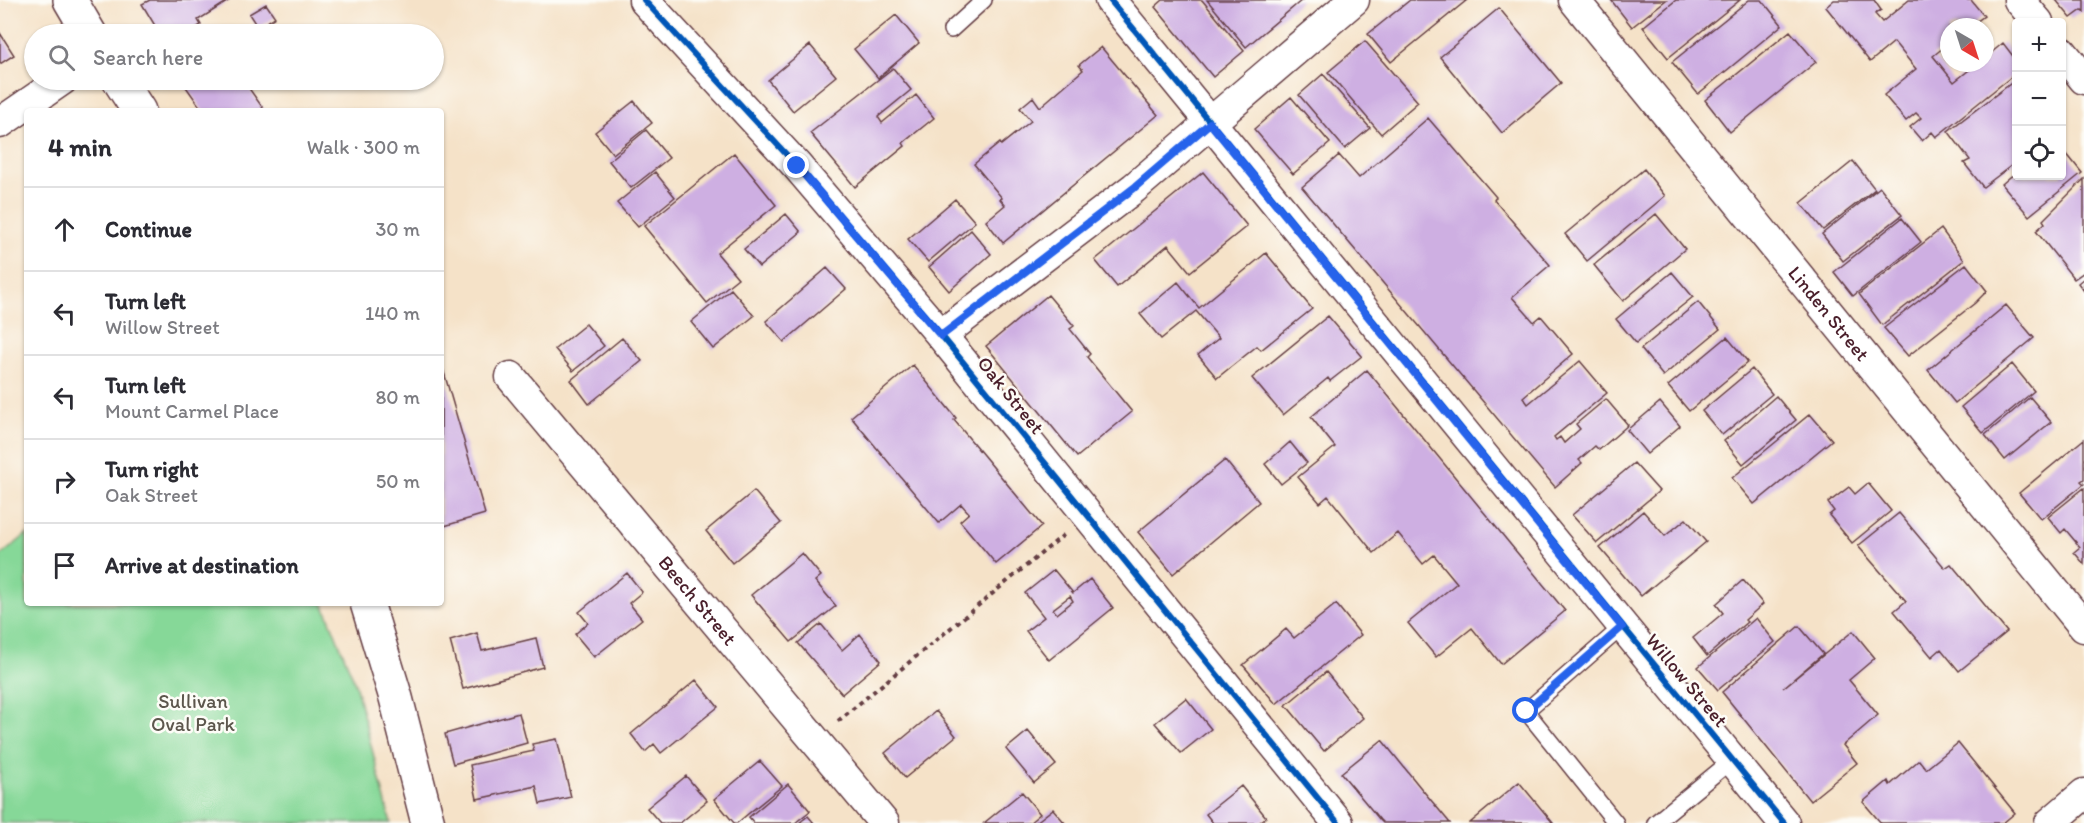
<!DOCTYPE html>
<html lang="en">
<head>
<meta charset="utf-8">
<style>
	body { margin:0; font-family:Itim,sans-serif; background:#f7f7f7; color:#2b2b33 }
	.controls { position:absolute; right:18px; top:18px; display:grid; overflow:hidden; border-radius:6px; box-shadow:0 2px 4px #0004 }
	.controls button { width:54px; height:54px; display:grid; place-items:center; padding:0; border:0; border-bottom:2px solid #e1e1e2; background:#fff; color:#2b2b33; font:30px sans-serif }
	.compass { position:absolute; left:1940px; top:18px; width:54px; height:54px; border-radius:50%; background:#fff; box-shadow:0 2px 4px #0004; rotate:141deg }
	.stop { position:absolute; width:18px; height:18px; margin:-14px; border:4px solid #2563eb; border-radius:50%; background:#fff }
	.stop.end { background:#2563eb; border-color:#fff; box-shadow:0 2px 6px #0008 }
	.list { margin:0; padding:0; list-style:none }
	h2 { display:flex; justify-content:space-between; align-items:center; height:78px; margin:0; padding:0 24px; font-size:26px }
	h2 small { font-size:20px; font-weight:400; color:#7c7c81 }
	.list li { display:grid; grid-template-columns:39px 1fr auto; gap:18px; align-items:center; box-sizing:border-box; height:84px; padding:0 24px; border-top:2px solid #e1e1e2 }
	.list b { display:block; font-size:22px; white-space:nowrap }
	.list p { margin:0; font-size:20px; white-space:nowrap; color:#7c7c81 }
	.list em { font-size:20px; font-style:normal; color:#7c7c81 }
	.icon { flex:none; width:33px; height:33px; fill:none; stroke:currentColor; stroke-width:2; stroke-linecap:round; stroke-linejoin:round }
	.map { position:relative; flex:none; width:2084px; height:823px; overflow:hidden }
	.search { position:absolute; background:#fff; box-shadow:0 2px 4px #0004; left:24px; top:24px; width:420px; height:66px; display:flex; align-items:center; gap:15px; box-sizing:border-box; padding:0 21px; border-radius:33px; color:#7c7c81; font-size:22px }
	.panel { position:absolute; background:#fff; box-shadow:0 2px 4px #0004; left:24px; top:108px; width:420px; height:498px; border-radius:6px }
	.map>svg:first-child { display:block }
	.green { fill:#86d898; stroke:#687c62; stroke-width:1.5 }
	.building { fill:#ceafe2; fill-rule:evenodd }
	.lines { fill:none; stroke-linecap:round; stroke-linejoin:round }
	.service-casing { stroke:#643c43; stroke-width:18 }
	.minor-casing { stroke:#643c43; stroke-width:33 }
	.tertiary-casing { stroke:#643c43; stroke-width:36 }
	.path { stroke:#643c43; stroke-width:4; stroke-dasharray:4.5 4.5; stroke-linecap:butt }
	.service { stroke:#fff; stroke-width:15 }
	.minor { stroke:#fff; stroke-width:30 }
	.tertiary { stroke:#fff; stroke-width:33 }
	.cycleway-casing { stroke:#fdfcf7; stroke-width:10 }
	.cycleway { stroke:#0057b8; stroke-width:6 }
	.route { stroke:#2563eb; stroke-width:8 }
	.labels { text-anchor:middle; stroke-width:5; stroke-linejoin:round; paint-order:stroke }
	.street-label { font-size:20px; fill:#4a1f2b; stroke:#fdfcf7 }
	.park-label { font-size:20px; fill:#5c564c; stroke:#fdfcf7 }
</style>
</head>
<body>
<div class="map">
<svg width="2084" height="823" viewBox="0 0 2084 823">
	<rect width="100%" height="100%" fill="#fdfcf7"/>
	<filter id="ink" filterUnits="userSpaceOnUse"><feTurbulence type="fractalNoise" baseFrequency=".0167" numOctaves="2"/><feDisplacementMap in="SourceGraphic" scale="12" xChannelSelector="R" yChannelSelector="G"/><feConvolveMatrix kernelMatrix="1 2 1 2 8 2 1 2 1" color-interpolation-filters="sRGB"/></filter>
	<filter id="wash" filterUnits="userSpaceOnUse"><feTurbulence type="fractalNoise" baseFrequency=".008" numOctaves="4" result="noise"/><feDisplacementMap in="SourceGraphic" scale="24" xChannelSelector="R" yChannelSelector="G"/><feGaussianBlur stdDeviation="1.35" result="paint"/><feColorMatrix in="noise" values="0 0 0 0 0 0 0 0 0 0 0 0 0 0 0 0 0 1.4 0 .05"/><feComposite in="paint" operator="in"/></filter>
	<g filter="url(#wash)">
		<rect width="100%" height="100%" fill="#f5e2c8"/>
		<!-- green -->
		<path class="green" d="M27,534V603H323L355,683L391,823H0V556Z"/>
		<g id="blocks">
			<!-- building -->
			<path class="building" d="M150,0H230L198,20L201,25L186,34H160L142,4Z
				M1163,0H1202L1244,51L1213,77L1155,7Z
				M1207,0H1302L1246,47Z
				M1410,0H1467L1391,62L1368,34Z
				M1611,0H1666L1632,27Z
				M1676,0H1740L1668,58L1643,27Z
				M1749,0H1762L1782,25L1698,94L1672,62Z
				M1834,0H1874L1881,10L1875,14L1882,22L1909,0H1971L1984,16L1969,27H1949V43L1933,56L1954,82L1978,63H1985V58L2003,43L2016,60V73L1936,137L1932,132L1922,141L1910,127L1921,118L1916,113L1906,121L1884,95L1916,69L1894,42L1870,62L1826,7Z
				M2056,0H2084V12L2082,10L2071,18Z
				M266,4L275,17L258,28L249,14Z
				M1499,8L1561,83L1502,133L1440,57Z
				M896,15L919,43L878,78L854,49Z
				M1790,31L1816,62L1730,132L1705,100Z
				M0,33L14,55L0,64Z
				M1365,41L1418,102L1381,134L1328,72Z
				M810,45L836,76L793,111L768,80Z
				M1101,47L1158,115L1003,243L986,221L1005,205L1000,199L1002,198L974,164L1000,143L1001,145L1031,121L1020,108L1033,97L1040,107L1083,70L1079,65Z
				M893,68L911,90L878,117L882,123L916,95L934,118L903,143L905,146L855,187L810,133Z
				M1323,74L1370,128L1345,149L1299,95Z
				M190,80H259L248,87L265,111H203L184,84Z
				M2014,81L2016,84V162L1983,187L1964,163L1970,160L1948,131Z
				M1291,97L1330,143L1293,174L1254,129Z
				M634,101L652,123L613,154L595,132Z
				M1428,118L1496,197L1494,200L1550,265L1512,297L1534,322L1541,316L1573,354L1523,397L1528,404L1580,361L1607,393L1554,437L1556,440L1560,437L1564,443L1580,429L1576,424L1606,399L1628,425L1599,450L1595,446L1579,460L1582,463L1555,487L1302,187L1339,155L1359,178Z
				M646,130L669,158L631,188L609,161Z
				M2062,148L2082,173L2029,216L2002,184L2016,172V176H2062Z
				M734,153L776,205L717,253L738,278L707,303L644,226Z
				M1853,161L1875,189L1823,230L1801,203Z
				M1644,169L1665,196L1587,261L1565,234Z
				M655,172L675,197L638,227L617,203Z
				M1203,172L1247,226L1190,272L1168,245L1117,287L1095,260Z
				M2084,179V272L2074,279L2036,231L2045,223L2043,220Z
				M1880,187L1902,215L1843,261L1822,234Z
				M955,199L975,222L928,262L908,239Z
				M786,214L801,232L759,267L744,249Z
				M1656,214L1685,249L1623,301L1594,265Z
				M1902,218L1921,242L1853,296L1834,272Z
				M1941,229L1964,260L1882,325L1859,294Z
				M971,230L991,254L949,291L929,267Z
				M1266,253L1312,309L1261,350L1257,346L1217,378L1198,355L1219,338L1196,311L1161,339L1140,314L1178,282L1199,308Z
				M1966,264L1987,291L1975,303L1908,356L1884,328Z
				M827,268L846,289L784,342L766,321Z
				M1672,272L1693,297L1636,343L1616,319Z
				M2084,278V291L2078,283Z
				M731,289L754,316L713,349L691,322Z
				M1048,295L1074,326L1070,329L1090,354L1087,357L1132,412L1077,457L986,346Z
				M1698,302L1720,329L1663,376L1641,349Z
				M2006,305L2034,338L1955,403L1928,370Z
				M1328,316L1362,356L1330,381L1328,378L1283,415L1252,378Z
				M586,324L604,346L573,371L555,349Z
				M1727,337L1748,362L1689,411L1668,386Z
				M622,338L642,361L589,404L571,380Z
				M441,362L485,514L441,527Z
				M2012,364L2034,391L1983,433L1961,407Z
				M913,365L956,418L954,420L1042,526L996,564L960,521L969,513L961,504L939,523L851,417Z
				M1752,369L1772,394L1722,435L1702,411Z
				M1367,370L1565,611L1501,664L1472,628L1436,657L1408,623L1457,583L1434,555L1423,564L1398,533L1374,553L1328,496L1320,503L1298,477L1335,447L1311,417Z
				M1776,396L1796,420L1743,464L1724,441Z
				M2030,397L2051,422L2005,460L1985,435Z
				M1660,402L1680,426L1647,454L1627,430Z
				M1810,414L1832,440L1754,504L1732,478Z
				M2084,439V479L2081,481L2084,484L2041,519L2019,493Z
				M1290,442L1307,463L1281,484L1265,464Z
				M1225,460L1259,502L1173,574L1138,532Z
				M1634,463L1659,491L1597,543L1572,515Z
				M1868,483L1891,511L1852,543L1829,515L1834,511L1828,503L1849,487L1855,494Z
				M2084,488V564L2074,552L2080,547L2065,529L2061,533L2048,517Z
				M754,491L781,523L732,563L706,531Z
				M1643,511L1665,536L1686,519L1706,542L1641,596L1600,548Z
				M1899,513L1945,568L1951,564L2007,632L1959,671L1941,649L1932,657L1894,611L1906,601L1858,546Z
				M802,553L821,576L815,581L836,606L791,642L751,595Z
				M1054,570L1073,593L1090,579L1113,608L1049,660L1026,631L1044,617L1025,593ZM1070,596L1073,601L1057,614L1053,609Z
				M627,573L642,592L629,603L642,619L594,657L575,634L588,623L579,612Z
				M1743,580L1763,604L1745,620L1747,622L1707,656L1693,638L1723,613L1716,604Z
				M1336,604L1361,635L1276,704L1243,665L1286,629L1294,638Z
				M1756,618L1775,642L1718,690L1698,667Z
				M821,624L842,650L860,634L881,661L842,694L798,643Z
				M1799,626L1823,654L1783,688L1853,631L1875,658L1849,680L1878,715L1843,745L1857,763L1810,801L1722,692Z
				M477,633L482,651L536,638L543,667L463,689L450,641Z
				M1326,672L1363,718L1324,751L1286,705Z
				M696,680L718,707L661,753L654,744L645,752L631,734Z
				M1186,698L1211,729L1181,753L1155,723Z
				M936,711L956,736L905,778L885,753Z
				M519,713L527,743L453,764L445,734Z
				M1028,731L1056,765L1034,783L1006,749Z
				M557,739L571,797L540,804L536,786L477,799L470,765L534,751L532,744Z
				M1382,740L1420,787L1450,823H1383L1380,820L1341,773Z
				M1958,743L2015,813L2003,823H1881L1863,802L1888,781L1890,785L1919,760L1926,769Z
				M760,761L782,786L737,823H734L714,799Z
				M686,776L707,801L680,823H660L647,808Z
				M1519,782L1553,823H1470Z
				M788,784L810,811L795,823H754L749,817Z
				M1241,786L1266,817L1259,823H1213L1206,814Z
				M1022,792L1040,814L1029,823H984Z
				M1053,809L1065,823H1035Z
				M808,816L814,823H799Z"/>
		</g>
	</g>
	<g filter="url(#ink)">
		<use href="#blocks" fill-opacity="0" stroke="#643c43" stroke-width="1.5"/>
		<g class="lines">
			<!-- service casing -->
			<g class="service-casing">
				<path id="service" d="M951,30L984,0
					M1616,823L1526,711L1622,627
					M1655,823L1732,760"/>
			</g>
			<!-- minor casing -->
			<g class="minor-casing">
				<g id="minor">
					<path d="M644,0L797,166L941,335L1338,823"/>
					<path d="M1110,0L1784,823"/>
					<path id="s1" d="M1574,0L2084,627"/>
					<path d="M2019,0L2038,22"/>
					<path d="M2062,52L2084,79"/>
					<path d="M0,123L62,80"/>
					<path d="M941,335L1134,188L1354,0"/>
					<path id="s2" d="M511,377L884,823"/>
					<path d="M2050,823L2084,794"/>
				</g>
			</g>
			<!-- tertiary casing -->
			<g class="tertiary-casing">
				<path id="tertiary" d="M70,0L90,34
					M119,80L139,111
					M367,603L396,698L428,823"/>
			</g>
			<!-- path -->
			<path class="path" d="M838,721L1066,533"/>
			<!-- service -->
			<use href="#service" class="service"/>
			<!-- minor -->
			<use href="#minor" class="minor"/>
			<!-- tertiary -->
			<use href="#tertiary" class="tertiary"/>
			<!-- cycleway casing -->
			<g class="cycleway-casing">
				<path id="cycleway" d="M644,0L797,166L941,335L1338,823
					M1110,0L1784,823"/>
			</g>
			<!-- cycleway -->
			<use href="#cycleway" class="cycleway"/>
		</g>
	</g>
	<g class="lines" filter="url(#ink)">
		<!-- route -->
		<path class="route" d="M797,166L941,336L1134,188L1210,123L1622,627L1526,711"/>
	</g>
	<g class="labels">
		<!-- street labels -->
		<g class="street-label">
			<text dy="7" stroke="none"><textPath href="#s1" startOffset="404">Linden Street</textPath></text>
			<text transform="translate(1011 395) rotate(51)" y="7">Oak Street</text>
			<text dy="7" stroke="none"><textPath href="#s2" startOffset="291">Beech Street</textPath></text>
			<text transform="translate(1687 680) rotate(50)" y="7">Willow Street</text>
		</g>
		<!-- park labels -->
		<g class="park-label">
			<text x="193" y="708">Sullivan<tspan x="193" dy="23">Oval Park</tspan></text>
		</g>
	</g>
</svg>
<div class="controls">
<button>+</button>
<button>−</button>
<button><svg class="icon" aria-label="locate" viewBox="0 0 24 24"><circle cx="12" cy="12" r="6"/><path d="M12 2v4M12 18v4M2 12h4M18 12h4"/></svg></button>
</div>
<svg class="compass" viewBox="-18 -18 36 36"><path d="M0-13l5 13h-10z" fill="#e53935"/><path d="M0 13l5-13h-10z" fill="#7c7c81"/></svg>
<div class="stop" style="left:1526px;top:711px"></div>
<div class="stop end" style="left:797px;top:166px"></div>
<div class="search"><svg class="icon" aria-label="search" viewBox="0 0 24 24"><circle cx="10" cy="10" r="6"/><path d="M15 15l6 6"/></svg>Search here</div>
<section class="panel">
<h2>4 min<small>Walk · 300 m</small></h2>
<ul class="list">
<li><svg class="icon" aria-label="ahead" viewBox="0 0 24 24"><path d="M12 20V5M6 11l6-6 6 6"/></svg><div><b>Continue</b></div><em>30 m</em></li>
<li><svg class="icon" aria-label="left" viewBox="0 0 24 24"><path d="M17 20v-9H6M10 6l-5 5 5 5"/></svg><div><b>Turn left</b><p>Willow Street</p></div><em>140 m</em></li>
<li><svg class="icon" aria-label="left" viewBox="0 0 24 24"><path d="M17 20v-9H6M10 6l-5 5 5 5"/></svg><div><b>Turn left</b><p>Mount Carmel Place</p></div><em>80 m</em></li>
<li><svg class="icon" aria-label="right" viewBox="0 0 24 24"><path d="M7 20v-9h11M14 6l5 5-5 5"/></svg><div><b>Turn right</b><p>Oak Street</p></div><em>50 m</em></li>
<li><svg class="icon" aria-label="arrive" viewBox="0 0 24 24"><path d="M6 21V4h12l-3 4 3 4H6"/></svg><div><b>Arrive at destination</b></div></li>
</ul>
</section>
</div>
</body>
</html>
